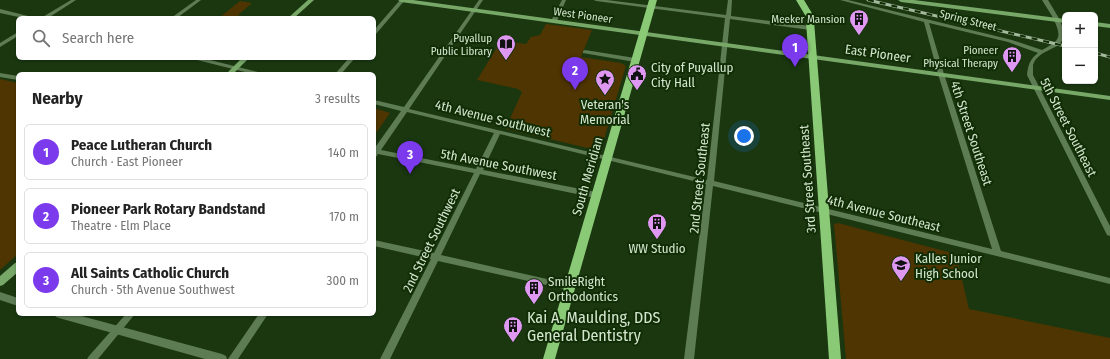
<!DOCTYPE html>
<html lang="en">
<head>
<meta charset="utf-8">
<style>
	body { margin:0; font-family:"Fira Sans Condensed",sans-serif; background:#f6f6f6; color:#222 }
	.controls { position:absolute; right:12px; top:12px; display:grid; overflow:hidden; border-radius:6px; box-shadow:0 1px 3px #0004 }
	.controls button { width:36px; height:36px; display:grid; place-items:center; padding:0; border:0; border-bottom:1px solid #e0e0e0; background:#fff; color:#222; font:20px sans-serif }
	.you { position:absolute; left:744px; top:136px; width:14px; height:14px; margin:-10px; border:3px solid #fff; border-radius:50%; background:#1a73e8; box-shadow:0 0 0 6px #1a73e833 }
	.badge { display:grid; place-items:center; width:26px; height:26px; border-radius:50%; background:#7c3aed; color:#fff; font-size:13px; font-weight:700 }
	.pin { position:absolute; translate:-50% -33px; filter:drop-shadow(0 1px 2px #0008) }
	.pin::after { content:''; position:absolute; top:21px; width:14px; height:12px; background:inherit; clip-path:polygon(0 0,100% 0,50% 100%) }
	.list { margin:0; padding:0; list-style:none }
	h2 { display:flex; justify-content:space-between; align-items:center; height:52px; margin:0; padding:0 16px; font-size:17px }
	h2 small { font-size:13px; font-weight:400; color:#767676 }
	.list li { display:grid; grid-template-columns:26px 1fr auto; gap:12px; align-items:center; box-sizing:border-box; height:56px; margin:0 8px 8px; padding:0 8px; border:1px solid #e0e0e0; border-radius:6px }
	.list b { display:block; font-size:15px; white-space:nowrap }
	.list p { margin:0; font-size:13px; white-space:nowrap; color:#767676 }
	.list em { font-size:13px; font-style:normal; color:#767676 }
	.icon { flex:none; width:22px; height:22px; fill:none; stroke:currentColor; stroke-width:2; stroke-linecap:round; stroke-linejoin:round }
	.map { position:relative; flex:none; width:1110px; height:359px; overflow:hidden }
	.search { position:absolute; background:#fff; box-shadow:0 1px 3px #0004; left:16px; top:16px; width:360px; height:44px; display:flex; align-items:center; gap:10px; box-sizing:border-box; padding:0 14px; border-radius:6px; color:#767676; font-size:15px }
	.panel { position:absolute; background:#fff; box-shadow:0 1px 3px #0004; left:16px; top:72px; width:360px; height:244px; border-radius:6px }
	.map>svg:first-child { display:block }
	.green { fill:#4f3501 }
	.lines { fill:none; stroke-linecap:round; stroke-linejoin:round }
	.minor { fill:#5e7c54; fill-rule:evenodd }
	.tertiary { fill:#5e7c54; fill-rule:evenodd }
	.secondary { fill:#77a868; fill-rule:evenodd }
	.primary { fill:#8aca76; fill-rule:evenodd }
	.rail-casing { stroke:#a3b89c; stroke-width:3 }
	.rail { stroke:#102d05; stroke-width:2; stroke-dasharray:6; stroke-linecap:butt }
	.labels { text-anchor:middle; stroke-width:4; stroke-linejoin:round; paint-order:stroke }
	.far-street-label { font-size:11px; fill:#d4e6ce; stroke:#102d05 }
	.far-poi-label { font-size:11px; fill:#d4e6ce; stroke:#102d05; text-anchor:end }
	.street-label { font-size:13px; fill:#d4e6ce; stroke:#102d05 }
	.poi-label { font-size:13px; fill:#d4e6ce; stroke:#102d05; text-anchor:start }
	.near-poi-label { font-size:16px; fill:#d4e6ce; stroke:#102d05; text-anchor:start }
</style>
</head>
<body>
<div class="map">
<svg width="1110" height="359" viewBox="0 0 1110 359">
	<rect width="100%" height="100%" fill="#1a3710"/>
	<!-- green -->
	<path class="green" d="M240,1L252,3L238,15L245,17L244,18H219Z
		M546,24L592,30L581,57L621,63L626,66L602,146L596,150L507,129L506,127L522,92L518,89L477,80L501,41L526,44L531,37L540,35Z
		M0,79L18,83V254L0,270Z
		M374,108L390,113L374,136Z
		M838,223L956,254L969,309L1110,338V359H846L834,224Z"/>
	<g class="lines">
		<!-- minor -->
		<path class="minor" d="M71,0H76L48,18H41Z
			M196,0H201L177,18H171Z
			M400,0H405L376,34L374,35V30Z
			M479,0H483L409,109L707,180L725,18L596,1L594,0H607L726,15L728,0H732L731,16L810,26L813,28L810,30L730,19L714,181L992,249L938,74L924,22L840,0H848L1012,40L1042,50C1058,41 1063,39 1054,20L1055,19H1059C1077,53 1040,44 1033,65C1033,68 1033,72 1033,75L1110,226V236L1107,235L1027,75C1028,65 1030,59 1038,53L1008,42L929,23L944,74L1001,251L1110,278V284L713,186L694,359H684L706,184L500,134L483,170L596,192L600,195L596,198L480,174L441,255L569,284L572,285L573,287L572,289L569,290L438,261L390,359H380L431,259L374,246V240L434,253L474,173L378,154L376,157H374V149L401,111L374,104V100L404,107ZM407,112L494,133L476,169L381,150Z
			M562,0H566L557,21L554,23L552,22L551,21Z
			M0,9L32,17L33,18H23L0,13Z
			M18,32V36L0,47V43Z
			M585,50L635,58L638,60L635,62L583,53V51Z
			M192,58H202L262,73L263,74H253L193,59Z
			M349,58H355L341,74H335Z
			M0,73L18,76V80L0,77Z
			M126,314H135L98,359H87L89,356Z
			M259,314H268L238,359H228Z"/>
		<!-- tertiary -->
		<path class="tertiary" d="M1042,0H1048L1060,20L1059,21H1055Z
			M0,292L18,298V306L0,300Z
			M54,314H74L222,354L226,356L227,359H205L59,318L56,317Z"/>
		<!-- secondary -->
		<path class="secondary" d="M308,0H314L294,18H288Z
			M398,0H413L1110,96V100L401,2Z
			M898,0H914L1065,19V23L901,2Z
			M1095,22L1110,24V28L1095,26Z
			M242,58H249L233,74H226Z
			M18,262V272L3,285L0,286V276L15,263Z"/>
		<!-- primary -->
		<path class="primary" d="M649,0H657L555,359H543Z
			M796,0H804L813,15L814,21L841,359H829L806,21L805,15Z"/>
		<!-- rail casing -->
		<g class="rail-casing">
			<path id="rail" d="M868,0L1065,46
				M1095,53L1110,57"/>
		</g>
		<!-- rail -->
		<use href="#rail" class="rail"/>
	</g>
	<!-- icons -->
	<defs>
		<g id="building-pin" transform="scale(1)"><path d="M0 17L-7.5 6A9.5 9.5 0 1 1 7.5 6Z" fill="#de98f2" stroke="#102d05"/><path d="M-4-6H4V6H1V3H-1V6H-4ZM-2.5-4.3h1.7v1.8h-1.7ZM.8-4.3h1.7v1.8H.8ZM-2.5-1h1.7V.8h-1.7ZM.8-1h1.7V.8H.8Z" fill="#111"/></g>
		<g id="library-pin" transform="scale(1)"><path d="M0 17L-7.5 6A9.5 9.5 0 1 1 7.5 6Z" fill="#de98f2" stroke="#102d05"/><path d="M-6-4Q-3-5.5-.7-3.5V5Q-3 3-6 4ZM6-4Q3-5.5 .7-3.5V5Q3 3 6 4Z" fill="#111"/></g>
		<g id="civic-pin" transform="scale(1)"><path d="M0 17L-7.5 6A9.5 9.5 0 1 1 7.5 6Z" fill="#de98f2" stroke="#102d05"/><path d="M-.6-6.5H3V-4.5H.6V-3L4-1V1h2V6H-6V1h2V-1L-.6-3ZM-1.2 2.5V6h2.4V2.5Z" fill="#111"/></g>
		<g id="sight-pin" transform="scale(1)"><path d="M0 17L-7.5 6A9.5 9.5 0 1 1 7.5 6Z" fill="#de98f2" stroke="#102d05"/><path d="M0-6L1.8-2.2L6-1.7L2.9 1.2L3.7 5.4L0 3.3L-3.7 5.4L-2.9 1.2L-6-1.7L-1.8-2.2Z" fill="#111"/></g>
		<g id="school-pin" transform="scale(1)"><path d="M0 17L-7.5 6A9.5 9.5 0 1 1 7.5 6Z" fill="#de98f2" stroke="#102d05"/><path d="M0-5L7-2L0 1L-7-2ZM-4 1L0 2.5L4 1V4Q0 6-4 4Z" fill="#111"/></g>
	</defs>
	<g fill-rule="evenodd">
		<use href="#building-pin" x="859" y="19"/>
		<use href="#library-pin" x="506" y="44"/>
		<use href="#building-pin" x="1012" y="56"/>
		<use href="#civic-pin" x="637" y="74"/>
		<use href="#sight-pin" x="605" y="79"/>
		<use href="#building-pin" x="657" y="223"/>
		<use href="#school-pin" x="901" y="265"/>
		<use href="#building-pin" x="534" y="288"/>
		<use href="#building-pin" x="513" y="326"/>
	</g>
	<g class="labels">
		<!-- far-street labels -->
		<g class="far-street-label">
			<text transform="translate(583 15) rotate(8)" y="4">West Pioneer</text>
			<text transform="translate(968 20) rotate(14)" y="4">Spring Street</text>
		</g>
		<!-- far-poi labels -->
		<g class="far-poi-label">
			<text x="845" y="23">Meeker Mansion</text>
			<text x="492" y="42">Puyallup<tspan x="492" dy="13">Public Library</tspan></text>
			<text x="998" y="54">Pioneer<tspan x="998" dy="13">Physical Therapy</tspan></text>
		</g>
		<!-- street labels -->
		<g class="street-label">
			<text transform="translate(878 53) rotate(8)" y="5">East Pioneer</text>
			<text transform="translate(493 118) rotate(14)" y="5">4th Avenue Southwest</text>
			<text transform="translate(1069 127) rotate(63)" y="5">5th Street Southeast</text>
			<text transform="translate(972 133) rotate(72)" y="5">4th Street Southeast</text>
			<text transform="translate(499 164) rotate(11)" y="5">5th Avenue Southwest</text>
			<text transform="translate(587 176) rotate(-74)" y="5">South Meridian</text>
			<text transform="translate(699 178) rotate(-84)" y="5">2nd Street Southeast</text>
			<text transform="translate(807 179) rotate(-94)" y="5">3rd Street Southeast</text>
			<text transform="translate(884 213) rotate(14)" y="5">4th Avenue Southeast</text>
			<text transform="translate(431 240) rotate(-64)" y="5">2nd Street Southwest</text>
		</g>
		<!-- poi labels -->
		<g class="poi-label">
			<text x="651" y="72">City of Puyallup<tspan x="651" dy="15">City Hall</tspan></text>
			<text x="605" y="109" text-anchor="middle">Veteran's<tspan x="605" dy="15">Memorial</tspan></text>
			<text x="657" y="253" text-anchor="middle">WW Studio</text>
			<text x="915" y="263">Kalles Junior<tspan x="915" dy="15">High School</tspan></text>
			<text x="548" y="286">SmileRight<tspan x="548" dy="15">Orthodontics</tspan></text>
		</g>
		<!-- near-poi labels -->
		<g class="near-poi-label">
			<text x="527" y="323">Kai A. Maulding, DDS<tspan x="527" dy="18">General Dentistry</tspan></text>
		</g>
	</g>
</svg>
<div class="controls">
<button>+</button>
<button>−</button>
</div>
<div class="you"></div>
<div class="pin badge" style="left:795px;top:67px">1</div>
<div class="pin badge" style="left:575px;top:90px">2</div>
<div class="pin badge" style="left:410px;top:174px">3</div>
<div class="search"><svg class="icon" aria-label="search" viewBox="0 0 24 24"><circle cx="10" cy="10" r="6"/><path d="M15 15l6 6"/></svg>Search here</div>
<section class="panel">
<h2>Nearby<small>3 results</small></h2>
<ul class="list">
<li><span class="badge">1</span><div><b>Peace Lutheran Church</b><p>Church · East Pioneer</p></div><em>140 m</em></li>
<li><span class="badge">2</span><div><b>Pioneer Park Rotary Bandstand</b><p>Theatre · Elm Place</p></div><em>170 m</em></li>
<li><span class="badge">3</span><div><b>All Saints Catholic Church</b><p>Church · 5th Avenue Southwest</p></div><em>300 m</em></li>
</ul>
</section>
</div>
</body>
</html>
